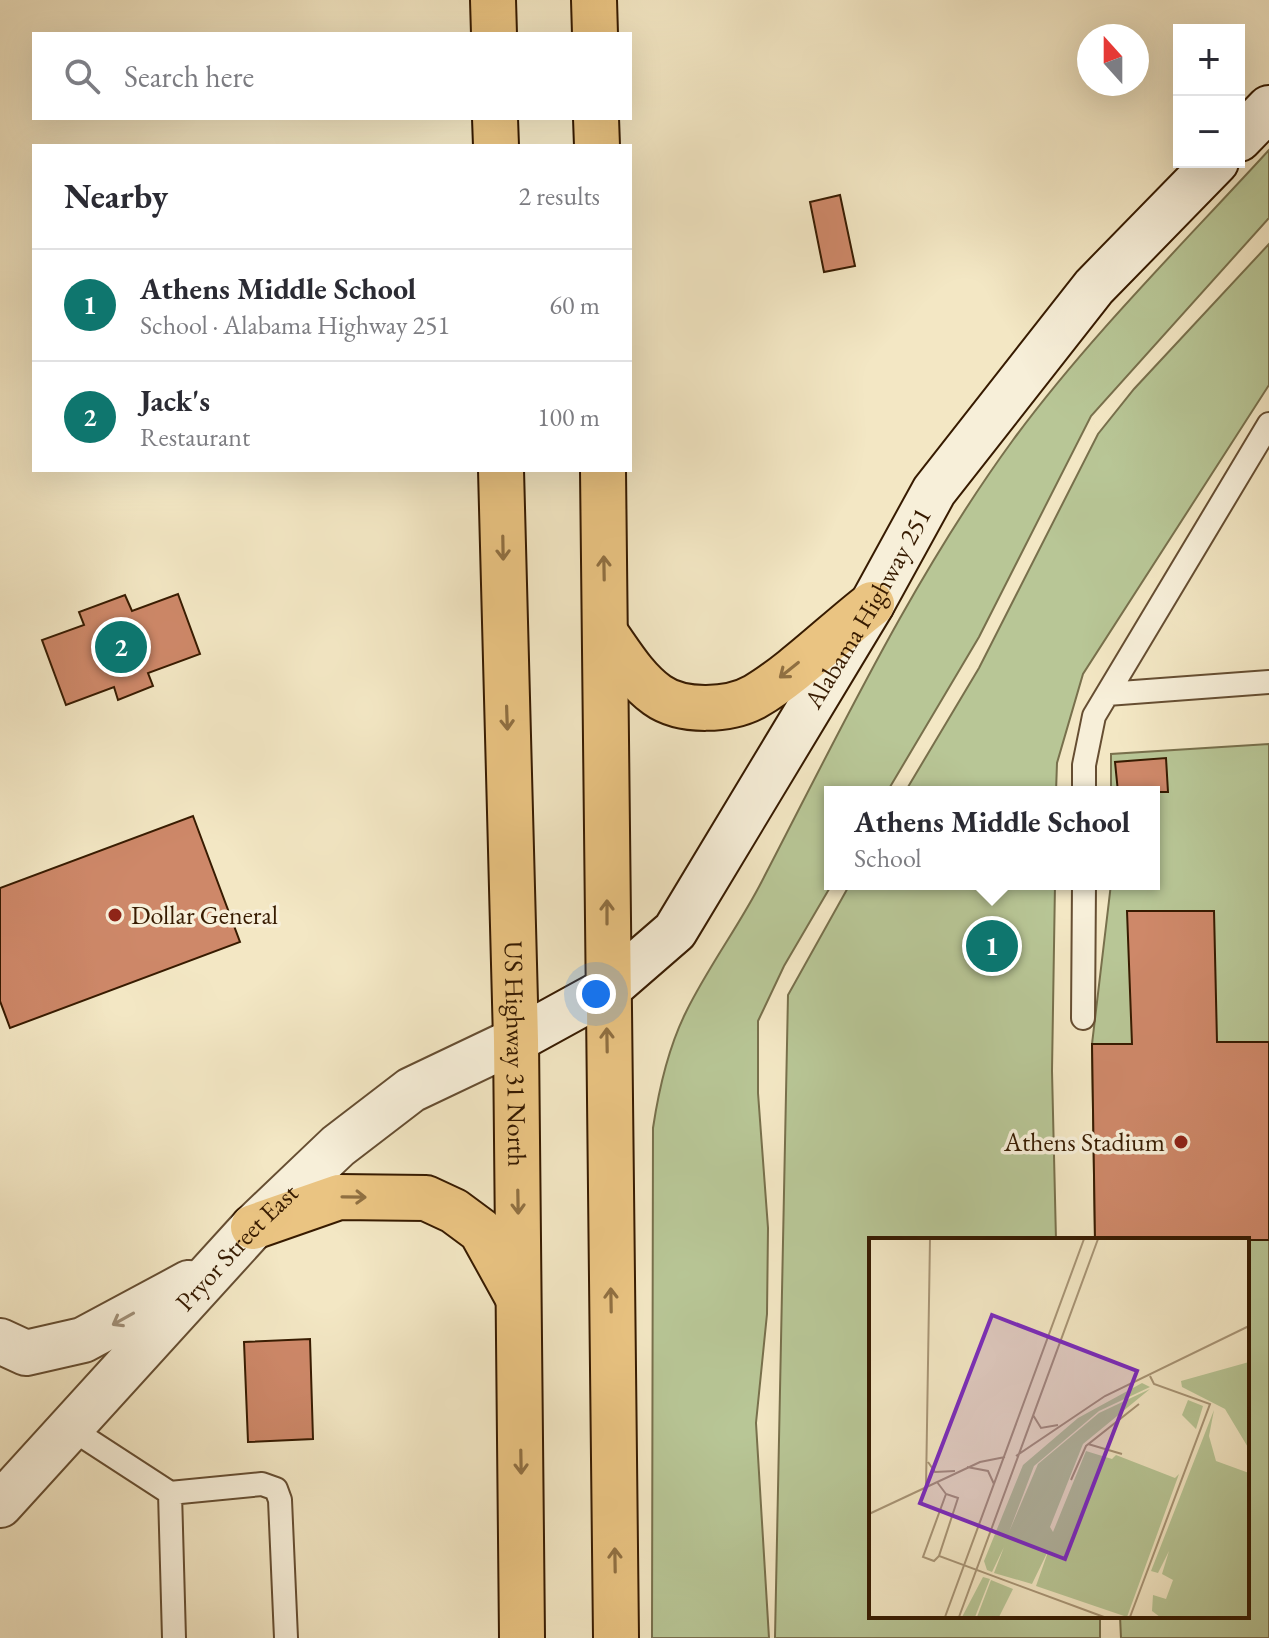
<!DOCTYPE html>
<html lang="en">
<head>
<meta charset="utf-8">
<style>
	body { margin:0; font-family:"EB Garamond",serif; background:#f2f2f3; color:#2b2b33 }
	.controls { position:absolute; right:24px; top:24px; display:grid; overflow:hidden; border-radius:0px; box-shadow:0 8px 32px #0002 }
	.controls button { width:72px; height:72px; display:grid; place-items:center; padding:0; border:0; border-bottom:2px solid #e1e1e2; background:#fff; color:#2b2b33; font:40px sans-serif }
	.compass { position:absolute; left:1077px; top:24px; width:72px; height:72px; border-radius:50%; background:#fff; box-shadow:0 8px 32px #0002; rotate:339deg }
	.you { position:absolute; left:596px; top:994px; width:28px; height:28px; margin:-20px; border:6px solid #fff; border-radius:50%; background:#1a73e8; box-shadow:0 0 0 12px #1a73e833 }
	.badge { display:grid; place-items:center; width:52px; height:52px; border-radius:50%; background:#0f766e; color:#fff; font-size:26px; font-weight:700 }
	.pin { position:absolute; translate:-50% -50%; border:4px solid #fff; box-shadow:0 2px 8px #0006 }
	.popup { position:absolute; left:824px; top:786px; width:336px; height:104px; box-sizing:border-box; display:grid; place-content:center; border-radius:0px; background:#fff; filter:drop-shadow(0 2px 6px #0005); font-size:26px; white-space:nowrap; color:#7c7c81 }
	.popup b { font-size:30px; color:#2b2b33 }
	.popup::after { content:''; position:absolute; left:50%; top:100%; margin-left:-16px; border:16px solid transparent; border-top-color:#fff }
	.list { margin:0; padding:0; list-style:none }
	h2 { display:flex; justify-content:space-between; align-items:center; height:104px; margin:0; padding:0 32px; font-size:34px }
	h2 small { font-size:26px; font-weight:400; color:#7c7c81 }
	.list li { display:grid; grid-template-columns:52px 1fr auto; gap:24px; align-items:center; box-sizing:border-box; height:112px; padding:0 32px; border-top:2px solid #e1e1e2 }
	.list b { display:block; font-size:30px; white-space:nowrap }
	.list p { margin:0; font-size:26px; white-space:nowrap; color:#7c7c81 }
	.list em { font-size:26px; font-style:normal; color:#7c7c81 }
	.icon { flex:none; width:44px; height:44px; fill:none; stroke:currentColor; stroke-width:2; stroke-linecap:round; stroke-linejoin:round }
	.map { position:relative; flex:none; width:1269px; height:1638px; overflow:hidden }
	.search { position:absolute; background:#fff; box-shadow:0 8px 32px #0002; left:32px; top:32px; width:600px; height:88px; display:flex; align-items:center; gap:20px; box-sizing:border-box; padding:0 28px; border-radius:0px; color:#7c7c81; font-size:30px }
	.panel { position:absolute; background:#fff; box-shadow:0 8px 32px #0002; left:32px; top:144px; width:600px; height:328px; border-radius:0px }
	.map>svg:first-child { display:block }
	.green { fill:#b8c696; stroke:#78704c; stroke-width:2 }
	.building { fill:#ce8869; stroke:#371b01; stroke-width:2 }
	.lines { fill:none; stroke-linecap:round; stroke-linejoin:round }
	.service-casing { stroke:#664e32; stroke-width:26 }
	.tertiary-casing { stroke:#664e32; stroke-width:48 }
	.secondary-casing { stroke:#371b01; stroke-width:48 }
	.primary-casing { stroke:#371b01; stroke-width:48 }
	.service { stroke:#f7efd9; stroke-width:22 }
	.tertiary { stroke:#f7efd9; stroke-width:44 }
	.secondary { stroke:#f7efd9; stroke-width:44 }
	.primary { stroke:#eac482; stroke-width:44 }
	.oneway { stroke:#907042 }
	.oneway2 { stroke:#a19078 }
	.poi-dot { fill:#8f2418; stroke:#f7efd9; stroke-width:3 }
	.labels { text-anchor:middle; stroke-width:7; stroke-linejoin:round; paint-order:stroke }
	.street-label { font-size:26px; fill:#371b01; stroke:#f7efd9 }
	.poi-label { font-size:26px; fill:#371b01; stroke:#f7efd9; text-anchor:start }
	.inset-road { fill:none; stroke:#a89576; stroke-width:2 }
	.view { fill:#7b2cbf; fill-opacity:0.15; stroke:#7b2cbf; stroke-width:4 }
	.inset-edge { fill:none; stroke:#371b01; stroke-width:4 }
</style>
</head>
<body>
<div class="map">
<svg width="1269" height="1638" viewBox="0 0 1269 1638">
	<rect width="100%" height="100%" fill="#f3e7c4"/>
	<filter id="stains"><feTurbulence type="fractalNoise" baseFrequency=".0025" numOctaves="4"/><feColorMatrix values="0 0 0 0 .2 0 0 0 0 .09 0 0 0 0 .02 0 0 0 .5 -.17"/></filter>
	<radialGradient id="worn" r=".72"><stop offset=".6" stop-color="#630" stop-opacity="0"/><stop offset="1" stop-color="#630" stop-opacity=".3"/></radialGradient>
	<!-- green -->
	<path class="green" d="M1269,150V218L1091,416L979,637L887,792H830L832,884L784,966L758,1021V1093L768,1228L767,1314L756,1423L769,1638H652L653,1128C659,1088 668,1048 686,1012C708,967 739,926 762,881C840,731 913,577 1013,440C1089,337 1182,245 1269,150Z
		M1269,244V385L1083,674L1057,763L1056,792H905L979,668L1098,434L1134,389Z
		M1269,744V1638H1121L1120,1616H1247V1240H1095L1092,1044L1111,884H1154V792H1111V754Z
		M850,884H1055L1052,1071L1056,1240H871V1616H1100V1638H775L788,995Z"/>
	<!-- building -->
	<path class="building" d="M840,195L855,266L824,272L810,202Z
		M178,594L200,654L148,673L153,686L118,700L114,687L66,705L42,640L84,625L79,612L125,595L132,611Z
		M1166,758L1168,792H1118L1115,762Z
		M193,816L240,942L10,1028L0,1001V888Z
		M1127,911H1214L1217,1042H1269V1240H1095L1092,1044H1132Z
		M310,1339L313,1439L248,1442L244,1342Z"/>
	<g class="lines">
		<!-- service casing -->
		<g class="service-casing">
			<path id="service" d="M1107,694L1269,682
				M1084,792V765L1094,716L1269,424
				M1083,1018L1084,884
				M70,1428L170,1493L262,1484L276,1489L280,1500L286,1638
				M170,1493L174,1638"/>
		</g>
		<!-- tertiary casing -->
		<g class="tertiary-casing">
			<g id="tertiary">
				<path d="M0,1341L26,1353L83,1340L189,1283"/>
				<path id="s1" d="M0,1505L253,1227L338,1146L411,1090L516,1040"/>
			</g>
		</g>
		<!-- secondary casing -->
		<g class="secondary-casing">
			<g id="secondary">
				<path d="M1239,139L1269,108"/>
				<path id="s2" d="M516,1040L607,990L675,931L872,604L934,491L1094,287L1216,162"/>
			</g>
		</g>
		<!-- primary casing -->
		<g class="primary-casing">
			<g id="primary">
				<path d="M493,0L494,34"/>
				<path d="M594,0L595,34"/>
				<path d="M495,118L496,146"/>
				<path d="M596,118L597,146"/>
				<path id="s3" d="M501,470L516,1040L522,1638"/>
				<path d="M603,470L616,1638"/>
				<path d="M606,634C621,655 635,679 657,695C682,713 730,711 756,696C792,675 838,630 872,604"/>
				<path d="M253,1227L339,1197L426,1198L454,1211L481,1231L517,1296"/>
			</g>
		</g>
		<!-- service -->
		<use href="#service" class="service"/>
		<!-- tertiary -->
		<use href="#tertiary" class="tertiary"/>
		<!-- secondary -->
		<use href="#secondary" class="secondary"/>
		<!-- primary -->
		<use href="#primary" class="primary"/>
	</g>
	<!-- one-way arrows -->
	<defs><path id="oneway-shaft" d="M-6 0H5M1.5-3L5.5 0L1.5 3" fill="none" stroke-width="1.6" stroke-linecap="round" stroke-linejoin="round" transform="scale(2)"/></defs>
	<g class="oneway">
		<use href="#oneway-shaft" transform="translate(503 548) rotate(89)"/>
		<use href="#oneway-shaft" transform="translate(604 568) rotate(-91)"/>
		<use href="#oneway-shaft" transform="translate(789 670) rotate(141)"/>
		<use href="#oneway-shaft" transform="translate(507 718) rotate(88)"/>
		<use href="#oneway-shaft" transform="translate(607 912) rotate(-90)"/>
		<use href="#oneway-shaft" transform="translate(607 1040) rotate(-91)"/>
		<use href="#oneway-shaft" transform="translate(354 1197) rotate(1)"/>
		<use href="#oneway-shaft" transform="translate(518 1202) rotate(89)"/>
		<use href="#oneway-shaft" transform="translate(611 1300) rotate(-91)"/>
		<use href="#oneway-shaft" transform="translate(521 1462) rotate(89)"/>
		<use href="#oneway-shaft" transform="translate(615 1560) rotate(-91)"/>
	</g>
	<use class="oneway2" href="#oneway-shaft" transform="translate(123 1319) rotate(151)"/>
	<!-- markers -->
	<g class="poi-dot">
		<circle cx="115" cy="915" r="8"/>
		<circle cx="1181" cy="1142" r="8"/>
	</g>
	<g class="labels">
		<!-- street labels -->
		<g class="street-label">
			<text dy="9" stroke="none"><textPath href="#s2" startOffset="570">Alabama Highway 251</textPath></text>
			<text dy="9" stroke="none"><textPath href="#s3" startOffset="584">US Highway 31 North</textPath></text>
			<text dy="9" stroke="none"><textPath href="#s1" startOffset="350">Pryor Street East</textPath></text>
		</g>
		<!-- poi labels -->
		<g class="poi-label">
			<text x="131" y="924">Dollar General</text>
			<text x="1165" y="1151" text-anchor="end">Athens Stadium</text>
		</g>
	</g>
	<!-- overview -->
	<g transform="translate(869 1238)">
		<rect width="380" height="380" fill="#f3e7c4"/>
		<path d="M380,124V211L356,171L313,149L312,143ZM273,145L281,149L230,173L165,228L140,294L169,226L230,175L281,151L214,206L181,289L184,294L217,213L243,221L247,217L306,240L310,236L258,379L167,348L180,311L163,346L125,335L135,309L123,334L118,332L115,323L154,227L209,180ZM319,162L334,168L327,191L313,177ZM345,172L340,198L347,223L380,235V379H291L283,373L284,357L297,361L304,342L293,336L300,313L289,335L282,333ZM114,339L121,341L106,379H93ZM122,342L144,351L130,379H108Z" fill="#b8c696"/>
		<path class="inset-road" d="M164,177L172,190L189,187M219,206L253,216M147,218L236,158L380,88M59,224L66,234L86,233M98,229L119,233L125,246M202,242L217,208L270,166M68,244L77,256L89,260L70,318L235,379M57,250L61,1M0,276L111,224L136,219M70,318L65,323L54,319L77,256M76,379L215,1M90,379L229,1M261,379L341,166L285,146L281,138"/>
		<path class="view" d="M123,77L268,133L196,321L51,265Z"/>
		<rect width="380" height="380" class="inset-edge"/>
	</g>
	<rect width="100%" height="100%" filter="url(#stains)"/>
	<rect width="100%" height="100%" fill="url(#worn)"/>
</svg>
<div class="controls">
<button>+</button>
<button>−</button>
</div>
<svg class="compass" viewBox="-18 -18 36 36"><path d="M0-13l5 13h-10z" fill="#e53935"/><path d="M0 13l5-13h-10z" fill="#7c7c81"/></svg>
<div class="you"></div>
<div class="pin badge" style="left:992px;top:946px">1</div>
<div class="popup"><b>Athens Middle School</b>School</div>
<div class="pin badge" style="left:121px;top:647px">2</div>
<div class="search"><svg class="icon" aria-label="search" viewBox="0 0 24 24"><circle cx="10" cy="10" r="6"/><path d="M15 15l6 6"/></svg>Search here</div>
<section class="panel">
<h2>Nearby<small>2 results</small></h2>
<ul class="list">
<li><span class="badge">1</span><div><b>Athens Middle School</b><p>School · Alabama Highway 251</p></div><em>60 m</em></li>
<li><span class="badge">2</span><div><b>Jack's</b><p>Restaurant</p></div><em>100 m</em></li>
</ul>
</section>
</div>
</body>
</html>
